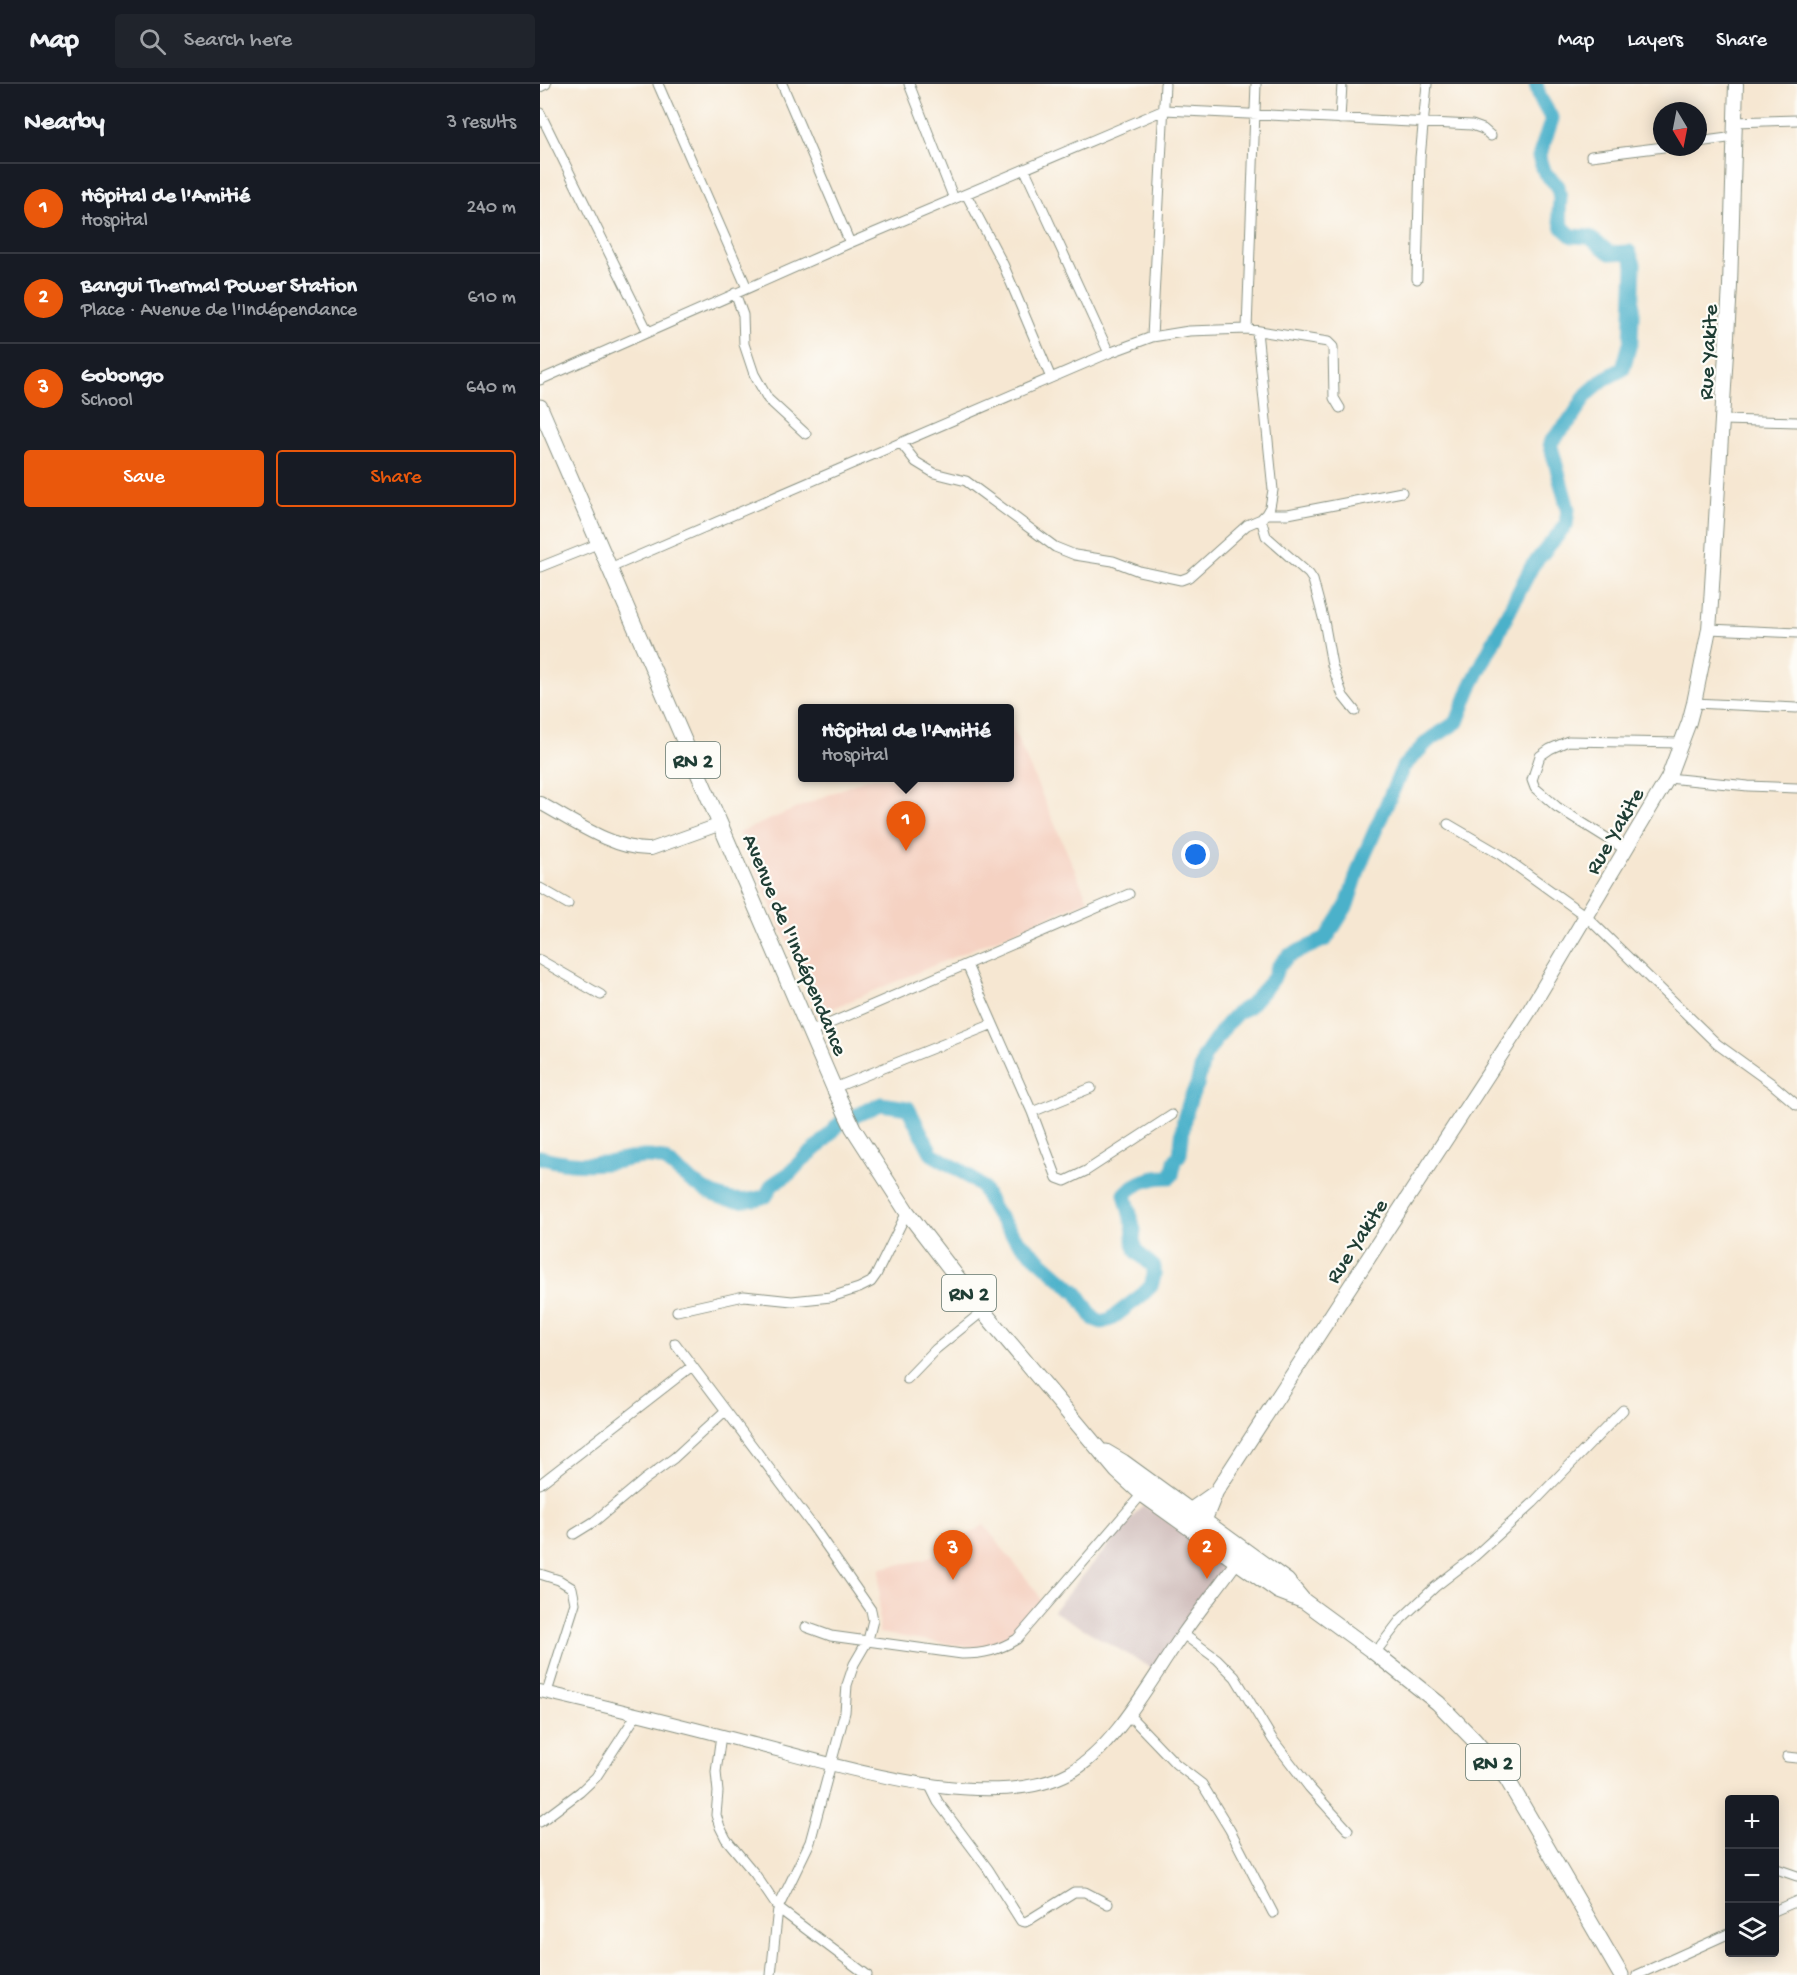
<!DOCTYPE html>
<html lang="en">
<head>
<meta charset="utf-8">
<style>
	body { margin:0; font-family:"Gochi Hand",sans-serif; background:#20242c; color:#f1f3f6 }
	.controls { position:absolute; right:18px; bottom:18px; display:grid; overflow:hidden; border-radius:6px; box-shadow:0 3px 15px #0003 }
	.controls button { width:54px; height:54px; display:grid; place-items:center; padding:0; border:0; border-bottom:2px solid #363941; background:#171b24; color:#f1f3f6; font:30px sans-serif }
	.compass { position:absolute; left:1113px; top:18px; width:54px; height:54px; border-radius:50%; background:#171b24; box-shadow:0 3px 15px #0003; rotate:170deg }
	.you { position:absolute; left:656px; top:771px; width:21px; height:21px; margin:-15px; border:4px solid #fff; border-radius:50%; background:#1a73e8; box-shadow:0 0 0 9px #1a73e833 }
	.badge { display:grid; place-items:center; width:39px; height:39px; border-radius:50%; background:#ea580c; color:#fff; font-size:20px; font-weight:700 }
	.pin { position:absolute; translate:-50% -50px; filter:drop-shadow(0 2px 3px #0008) }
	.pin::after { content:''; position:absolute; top:32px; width:21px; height:18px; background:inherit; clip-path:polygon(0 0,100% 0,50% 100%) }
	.popup { position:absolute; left:258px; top:620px; width:216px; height:78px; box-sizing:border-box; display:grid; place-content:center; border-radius:6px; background:#171b24; filter:drop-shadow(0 2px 4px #0005); font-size:20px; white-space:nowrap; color:#9ea1a6 }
	.popup b { font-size:22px; color:#f1f3f6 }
	.popup::after { content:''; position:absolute; left:50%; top:100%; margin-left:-12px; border:12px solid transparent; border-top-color:#171b24 }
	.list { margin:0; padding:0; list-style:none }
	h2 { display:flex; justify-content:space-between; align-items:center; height:78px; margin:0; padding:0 24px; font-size:26px }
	h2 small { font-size:20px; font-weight:400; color:#9ea1a6 }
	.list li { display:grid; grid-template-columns:39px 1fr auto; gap:18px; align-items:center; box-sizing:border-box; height:90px; padding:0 24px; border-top:2px solid #363941 }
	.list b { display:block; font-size:22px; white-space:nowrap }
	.list p { margin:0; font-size:20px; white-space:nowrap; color:#9ea1a6 }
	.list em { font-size:20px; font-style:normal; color:#9ea1a6 }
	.actions { display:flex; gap:12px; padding:18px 24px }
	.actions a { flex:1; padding:14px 0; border:2px solid #ea580c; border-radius:6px; text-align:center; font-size:21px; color:#ea580c }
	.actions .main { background:#ea580c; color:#fff }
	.icon { flex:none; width:33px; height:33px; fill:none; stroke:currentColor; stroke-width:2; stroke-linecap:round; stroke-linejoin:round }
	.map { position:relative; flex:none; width:1257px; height:1891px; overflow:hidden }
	header { display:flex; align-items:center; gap:36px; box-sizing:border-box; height:84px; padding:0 30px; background:#171b24; border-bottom:2px solid #363941 }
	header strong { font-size:28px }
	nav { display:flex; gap:33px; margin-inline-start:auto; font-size:21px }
	.search { width:420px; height:54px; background:#20242c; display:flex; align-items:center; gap:15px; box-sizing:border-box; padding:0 21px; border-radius:6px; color:#9ea1a6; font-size:22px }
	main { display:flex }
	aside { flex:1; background:#171b24 }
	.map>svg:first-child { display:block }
	.built { fill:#f5d2c2 }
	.industrial { fill:#d1bfbd }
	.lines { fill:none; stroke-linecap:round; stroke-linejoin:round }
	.river { stroke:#4bb1ca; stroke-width:15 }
	.minor-casing { stroke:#8a9283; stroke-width:11 }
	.tertiary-casing { stroke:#8a9283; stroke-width:14 }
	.secondary-casing { stroke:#8a9283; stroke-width:16 }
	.primary-casing { stroke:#8a9283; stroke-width:17 }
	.minor { stroke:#fff; stroke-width:9 }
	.tertiary { stroke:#fff; stroke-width:12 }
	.secondary { stroke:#fff; stroke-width:14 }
	.primary { stroke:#fff; stroke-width:15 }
	.labels { text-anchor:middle; stroke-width:4.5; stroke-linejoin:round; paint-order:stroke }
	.shield { fill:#fdfcf7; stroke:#62766e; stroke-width:1.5 }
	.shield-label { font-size:21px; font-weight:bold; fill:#1f3d34 }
	.street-label { font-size:22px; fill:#1f3d34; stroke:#fdfcf7 }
</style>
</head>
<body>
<header>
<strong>Map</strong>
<div class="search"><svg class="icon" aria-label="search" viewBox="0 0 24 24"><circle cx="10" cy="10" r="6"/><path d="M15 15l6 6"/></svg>Search here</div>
<nav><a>Map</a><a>Layers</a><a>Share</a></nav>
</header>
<main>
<aside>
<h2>Nearby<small>3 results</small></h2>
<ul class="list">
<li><span class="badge">1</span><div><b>Hôpital de l'Amitié</b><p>Hospital</p></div><em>240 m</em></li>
<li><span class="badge">2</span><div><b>Bangui Thermal Power Station</b><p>Place · Avenue de l'Indépendance</p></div><em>610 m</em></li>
<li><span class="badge">3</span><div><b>Gobongo</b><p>School</p></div><em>640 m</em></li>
</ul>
<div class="actions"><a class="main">Save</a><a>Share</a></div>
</aside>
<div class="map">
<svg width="1257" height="1891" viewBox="0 0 1257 1891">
	<rect width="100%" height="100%" fill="#fdfcf7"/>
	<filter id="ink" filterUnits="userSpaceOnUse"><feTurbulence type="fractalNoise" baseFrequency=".0167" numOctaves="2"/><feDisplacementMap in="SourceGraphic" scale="12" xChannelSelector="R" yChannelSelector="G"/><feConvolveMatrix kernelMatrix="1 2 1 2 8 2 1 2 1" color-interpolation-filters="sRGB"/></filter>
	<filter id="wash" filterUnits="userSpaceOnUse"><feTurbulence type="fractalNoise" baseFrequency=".008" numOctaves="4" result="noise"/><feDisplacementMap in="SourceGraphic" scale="24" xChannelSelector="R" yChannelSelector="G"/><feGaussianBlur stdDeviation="1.35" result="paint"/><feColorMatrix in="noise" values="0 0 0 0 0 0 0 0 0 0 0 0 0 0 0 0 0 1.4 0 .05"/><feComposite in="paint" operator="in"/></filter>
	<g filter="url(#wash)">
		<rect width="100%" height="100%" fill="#f6e7d2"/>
		<!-- built -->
		<path class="built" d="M470,638L548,816L277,931L250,864L198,749L328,694H470Z
			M444,1441L497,1508L502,1520L462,1557L435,1564L339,1549L340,1484L384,1476Z"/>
		<!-- industrial -->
		<path class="industrial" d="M603,1421L682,1475V1491L613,1585L513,1527Z"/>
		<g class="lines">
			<!-- river -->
			<path class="river" d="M0,1073C19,1079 44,1081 64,1079C83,1078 106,1068 124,1076C131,1080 139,1088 146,1093C172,1113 194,1123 226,1112L232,1101L250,1089L262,1076L278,1063L301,1038L341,1020L368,1024L392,1070L421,1087L442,1103L453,1125L476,1155L537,1209L554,1235L562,1238L571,1235L602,1211L611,1202L614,1192V1183L597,1168L593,1156L594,1146L585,1110C596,1098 614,1092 630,1093L632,1091L635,1077L640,1070L644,1035L651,1013L657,1001L664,973L686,941L697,929L709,922L733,895L738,883L748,872L786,855L807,821L820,781L863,683L888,657L917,638L930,604L992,482L1026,441L1028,425L1010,359L1032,334L1047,310L1064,295L1083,285L1091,256L1094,180L1089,168L1070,169L1049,153L1032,152L1023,144L1019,130L1020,115L1018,102L1005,89L999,73L1012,35L1000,14L996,0"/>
		</g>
	</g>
	<g filter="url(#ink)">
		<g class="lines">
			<!-- minor casing -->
			<g class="minor-casing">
				<path id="minor" d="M118,0L207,204
					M242,0L310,159
					M369,0L414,115
					M0,3L6,0
					M0,29L108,248
					M800,35L802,0
					M1196,38L1257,36
					M1158,58L1195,53
					M1051,72L1124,63
					M485,86L569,269
					M426,110L463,180L511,294
					M877,195L880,74L887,0
					M195,209L203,231L204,260L214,290L228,315L266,350
					M707,245L716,0
					M612,253L649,247L707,245L788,258L793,263L794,314L800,324
					M0,296L310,159L624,26L932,41L943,45L951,52
					M1183,336L1257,338
					M361,359L376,378L394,389L426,397L515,463L535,471L573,477L599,487L641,496L649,493L707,441L721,435L726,430L730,423L733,406L717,247
					M726,430H748L862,408
					M721,435L726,452L769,490L773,496L784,537L792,581L803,612L815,627
					M0,483L60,459
					M70,484L569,269L612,253L625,0
					M1169,545L1257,549
					M1154,619L1257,624
					M1128,694L1208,702L1257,704
					M908,740L961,771L1047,833L1177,960L1231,999L1257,1021
					M1086,766L1017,723L995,704L992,696L1000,672L1010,665L1028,657L1141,659
					M0,804L28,820
					M0,876L61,911
					M427,881L453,940
					M270,948L589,810
					M294,1004L453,940L492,1028L517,1094L525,1097L546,1087L632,1031
					M492,1028L551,1004
					M137,1227L204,1212L252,1217L291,1213L319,1204L331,1198L336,1191L367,1128
					M135,1259L272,1441L331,1526L333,1536L328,1556L314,1580L307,1601L305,1628L270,1758L238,1824L231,1891
					M367,1295L396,1265L443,1227
					M0,1400L152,1282
					M34,1450L55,1437L104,1396L134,1374L185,1327
					M0,1490L19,1496L32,1504L35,1519L7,1608
					M266,1543L291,1552L422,1570C444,1570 459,1566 477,1555L602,1410
					M643,1550L677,1575L695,1593L733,1656L769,1703L808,1746
					M835,1569L861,1535L895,1503L935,1472L993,1419L1083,1326
					M588,1630L636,1680L662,1700L690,1746L733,1829
					M181,1651L176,1688L178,1708L176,1731L180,1743L186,1755L215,1790L238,1824L327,1891
					M1247,1673L1257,1674
					M389,1700L398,1718L448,1785L481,1837L485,1838L489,1836L534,1808H545L568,1820
					M0,1738L40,1708L56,1693L97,1630
					M1234,1784L1257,1792
					M1234,1827L1257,1817
					M1097,1891L1190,1849"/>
			</g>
			<!-- tertiary casing -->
			<g class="tertiary-casing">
				<path id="tertiary" d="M0,719C31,736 76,767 111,765L181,740
					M0,1607C69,1623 138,1640 206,1658C292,1679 448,1732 529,1689C575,1665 613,1592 643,1550C662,1523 683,1497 702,1470"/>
			</g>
			<!-- secondary casing -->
			<g class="secondary-casing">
				<path id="secondary" d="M642,1434L649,1427L676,1408
					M658,1445L664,1438L676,1408L988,929L1128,694L1149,638L1154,619L1169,545L1171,519L1190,202L1196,0"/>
			</g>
			<!-- primary casing -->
			<g class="primary-casing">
				<path id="primary" d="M0,323L294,1004L313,1044L367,1128L443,1227L577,1387L602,1410L738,1507L764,1517L835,1569L898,1619L935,1657L967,1695L1081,1891
					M566,1368L583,1378L747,1497L762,1515"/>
			</g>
			<!-- minor -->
			<use href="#minor" class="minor"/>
			<!-- tertiary -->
			<use href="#tertiary" class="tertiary"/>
			<!-- secondary -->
			<use href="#secondary" class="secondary"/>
			<!-- primary -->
			<use href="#primary" class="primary"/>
		</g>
	</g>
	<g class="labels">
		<!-- shield labels -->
		<g class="shield">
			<rect x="126" y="658" width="54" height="36" rx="4.5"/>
			<rect x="402" y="1191" width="54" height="36" rx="4.5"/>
			<rect x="926" y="1660" width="54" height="36" rx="4.5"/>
		</g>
		<g class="shield-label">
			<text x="153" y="683">RN 2</text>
			<text x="429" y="1216">RN 2</text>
			<text x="953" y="1685">RN 2</text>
		</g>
		<!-- street labels -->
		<g class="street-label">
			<text transform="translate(1166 268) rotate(-87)" y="8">Rue Yakite</text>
			<text transform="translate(1073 746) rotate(-60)" y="8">Rue Yakite</text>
			<text transform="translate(257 860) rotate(67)" y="8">Avenue de l'Indépendance</text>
			<text transform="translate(815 1156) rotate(-57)" y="8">Rue Yakite</text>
		</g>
	</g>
</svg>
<div class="controls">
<button>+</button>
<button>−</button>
<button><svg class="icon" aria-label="layers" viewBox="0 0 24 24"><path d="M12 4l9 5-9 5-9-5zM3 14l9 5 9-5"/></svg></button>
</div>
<svg class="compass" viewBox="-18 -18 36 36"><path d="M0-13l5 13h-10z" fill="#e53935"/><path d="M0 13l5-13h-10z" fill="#9ea1a6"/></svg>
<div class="you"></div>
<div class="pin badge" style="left:366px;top:767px">1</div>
<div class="popup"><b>Hôpital de l'Amitié</b>Hospital</div>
<div class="pin badge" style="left:667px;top:1495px">2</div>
<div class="pin badge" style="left:413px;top:1496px">3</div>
</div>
</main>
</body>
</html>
